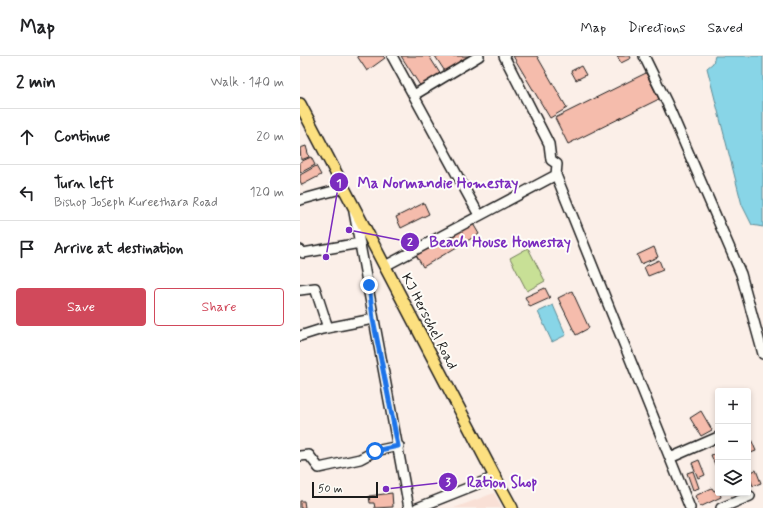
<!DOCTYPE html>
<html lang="en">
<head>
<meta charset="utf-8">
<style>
	body { margin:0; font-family:Mynerve,sans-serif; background:#f2f2f2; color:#202124 }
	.controls { position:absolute; right:12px; bottom:12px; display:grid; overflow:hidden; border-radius:4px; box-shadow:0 2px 6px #0003 }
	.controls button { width:36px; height:36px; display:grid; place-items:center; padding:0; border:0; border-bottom:1px solid #e0e0e0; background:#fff; color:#202124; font:20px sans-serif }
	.scale { position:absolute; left:12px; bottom:10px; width:66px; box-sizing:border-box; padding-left:4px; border:2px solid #1c1c1c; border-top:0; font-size:11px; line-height:14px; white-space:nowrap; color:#1c1c1c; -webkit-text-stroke:3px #fdfcf7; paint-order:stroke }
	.stop { position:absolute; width:12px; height:12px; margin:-9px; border:3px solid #1a73e8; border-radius:50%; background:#fff }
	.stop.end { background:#1a73e8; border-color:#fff; box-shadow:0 1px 4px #0008 }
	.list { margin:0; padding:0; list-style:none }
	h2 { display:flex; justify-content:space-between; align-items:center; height:52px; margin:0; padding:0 16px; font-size:17px }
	h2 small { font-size:13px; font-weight:400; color:#757577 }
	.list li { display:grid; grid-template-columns:26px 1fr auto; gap:12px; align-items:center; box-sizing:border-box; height:56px; padding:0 16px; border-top:1px solid #e0e0e0 }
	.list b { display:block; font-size:15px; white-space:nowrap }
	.list p { margin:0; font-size:13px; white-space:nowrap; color:#757577 }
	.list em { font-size:13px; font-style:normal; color:#757577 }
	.actions { display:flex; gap:8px; padding:12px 16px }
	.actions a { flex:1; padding:9px 0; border:1px solid #d1495b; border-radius:4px; text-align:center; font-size:14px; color:#d1495b }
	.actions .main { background:#d1495b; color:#fff }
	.icon { flex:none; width:22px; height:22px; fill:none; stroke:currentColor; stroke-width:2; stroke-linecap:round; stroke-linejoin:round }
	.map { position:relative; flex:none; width:463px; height:452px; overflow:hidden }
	header { display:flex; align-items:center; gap:24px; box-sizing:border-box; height:56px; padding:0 20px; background:#fff; border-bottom:1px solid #e0e0e0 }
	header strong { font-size:19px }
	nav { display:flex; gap:22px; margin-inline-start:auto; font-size:14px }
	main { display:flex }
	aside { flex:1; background:#fff }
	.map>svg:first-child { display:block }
	.built { fill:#f9e0d6 }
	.green { fill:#c8e096; stroke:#727e59 }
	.water { fill:#88d5e7; stroke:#5d8b96 }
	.building { fill:#f5bcac; stroke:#1c1c1c }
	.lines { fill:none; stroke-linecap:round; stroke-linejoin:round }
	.minor-casing { stroke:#1c1c1c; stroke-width:12 }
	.major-casing { stroke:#1c1c1c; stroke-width:14 }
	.minor { stroke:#fdfcf7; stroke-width:9 }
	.major { stroke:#fce080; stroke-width:11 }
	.route { stroke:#1a73e8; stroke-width:5 }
	.labels { text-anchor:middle; stroke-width:4; stroke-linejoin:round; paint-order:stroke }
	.street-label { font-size:14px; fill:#1c1c1c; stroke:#fdfcf7 }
	.leader { fill:none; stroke:#7b2cbf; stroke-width:1.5 }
	.callout-dot { fill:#7b2cbf; stroke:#fdfcf7; stroke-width:1.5 }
	.mark-label { font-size:12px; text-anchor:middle; font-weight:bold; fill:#fff }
	.callout-label { font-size:15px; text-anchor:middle; font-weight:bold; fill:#7b2cbf; stroke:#fdfcf7; stroke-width:4; stroke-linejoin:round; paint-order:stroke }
</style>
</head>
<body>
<header>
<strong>Map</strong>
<nav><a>Map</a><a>Directions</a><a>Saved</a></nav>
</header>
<main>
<aside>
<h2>2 min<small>Walk · 140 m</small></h2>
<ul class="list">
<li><svg class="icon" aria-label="ahead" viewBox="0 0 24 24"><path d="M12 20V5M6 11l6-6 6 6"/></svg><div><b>Continue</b></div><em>20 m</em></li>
<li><svg class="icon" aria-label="left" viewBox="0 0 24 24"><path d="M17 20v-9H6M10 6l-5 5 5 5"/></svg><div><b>Turn left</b><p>Bishop Joseph Kureethara Road</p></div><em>120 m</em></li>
<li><svg class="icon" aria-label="arrive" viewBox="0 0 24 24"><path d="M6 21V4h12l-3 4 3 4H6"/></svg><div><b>Arrive at destination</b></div></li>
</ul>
<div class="actions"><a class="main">Save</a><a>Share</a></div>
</aside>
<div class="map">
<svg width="463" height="452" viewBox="0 0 463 452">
	<rect width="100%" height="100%" fill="#fbefe8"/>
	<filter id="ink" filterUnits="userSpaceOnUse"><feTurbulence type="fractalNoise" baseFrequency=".025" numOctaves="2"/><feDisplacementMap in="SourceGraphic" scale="8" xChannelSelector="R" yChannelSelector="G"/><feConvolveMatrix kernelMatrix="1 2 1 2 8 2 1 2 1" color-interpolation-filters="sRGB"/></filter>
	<g filter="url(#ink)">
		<!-- built -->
		<path class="built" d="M194,437L202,452H154Z"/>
		<!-- green -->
		<path class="green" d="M228,192L245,225L227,235L210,202Z"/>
		<!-- water -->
		<path class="water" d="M415,0H463V171L452,169L442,149L407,12L413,7Z
			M253,249L266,279L252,286L238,256Z"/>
		<!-- building -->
		<path class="building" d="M57,0H83L85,2L67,15Z
			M101,0H129L141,19L121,31Z
			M135,0H174L146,17Z
			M213,0H237L267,52L250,62Z
			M317,0H330L331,2L321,7Z
			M281,10L286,19L276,24L271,15Z
			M346,17L359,43L268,88L255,62Z
			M6,90L9,101L1,104L0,92Z
			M11,101L15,109L0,117V106Z
			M16,110L21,119L2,129L0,125V119Z
			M124,147L129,158L101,172L96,161Z
			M172,166L179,178L123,211L116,199Z
			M354,191L358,201L341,208L337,199Z
			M359,204L363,214L348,220L344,211Z
			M245,232L250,242L230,251L225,241Z
			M272,235L289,272L276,279L258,242Z
			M401,355L412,374L401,380L390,362Z
			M451,383L456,395L448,398V384Z
			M418,397V410L416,411L411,399Z
			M399,404L405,419L398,422L392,407Z
			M456,414L461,427L453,430L448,417Z
			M393,415L399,432L393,434L387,417Z
			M412,432L414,435L418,434V437H420L421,441L400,451L395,440Z
			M92,437L93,451L75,452L74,447H70L69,440Z
			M0,445H4L5,452H0Z"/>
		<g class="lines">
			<!-- minor casing -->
			<g class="minor-casing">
				<path id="minor" d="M92,0L179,159
					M204,0L249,88L251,104L257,108L256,119
					M344,0L367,47L441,218L463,298
					M114,39L179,0
					M0,144L44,132
					M54,156L109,452
					M0,194L3,197L60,187
					M85,210L256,119L390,452
					M0,234L15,232L28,272
					M0,280L22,273L73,263
					M0,400L9,399L19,412L60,403L75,395L99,390
					M370,402L418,381
					M117,452L195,421
					M421,452L450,440"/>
			</g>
			<!-- major casing -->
			<g class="major-casing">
				<path id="major" d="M0,48L195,421L212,452"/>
			</g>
			<!-- minor -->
			<use href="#minor" class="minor"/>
			<!-- major -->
			<use href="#major" class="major"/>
		</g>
	</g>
	<g class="lines" filter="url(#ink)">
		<!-- route -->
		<path class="route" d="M69,229L73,263L98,390L75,395"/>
	</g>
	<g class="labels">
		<!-- street labels -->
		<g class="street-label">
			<text transform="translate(130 265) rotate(63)" y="5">KJ Herschel Road</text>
		</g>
	</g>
	<!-- callouts -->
	<path class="leader" d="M26 201L39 126M49 174L110 186M86 433L148 426"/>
	<g class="callout-dot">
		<circle cx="26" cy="201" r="4"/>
		<circle cx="49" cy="174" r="4"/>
		<circle cx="86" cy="433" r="4"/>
		<circle cx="39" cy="126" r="10"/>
		<circle cx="110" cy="186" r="10"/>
		<circle cx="148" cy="426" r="10"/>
	</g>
	<g class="mark-label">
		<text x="39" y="131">1</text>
		<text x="110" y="190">2</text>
		<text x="148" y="430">3</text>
	</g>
	<g class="callout-label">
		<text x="138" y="132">Ma Normandie Homestay</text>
		<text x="200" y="191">Beach House Homestay</text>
		<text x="202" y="431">Ration Shop</text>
	</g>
</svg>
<div class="controls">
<button>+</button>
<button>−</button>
<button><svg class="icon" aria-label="layers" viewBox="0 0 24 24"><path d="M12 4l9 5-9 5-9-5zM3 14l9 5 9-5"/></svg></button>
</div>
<div class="scale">50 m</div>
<div class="stop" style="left:75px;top:395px"></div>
<div class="stop end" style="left:69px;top:229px"></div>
</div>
</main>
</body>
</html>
